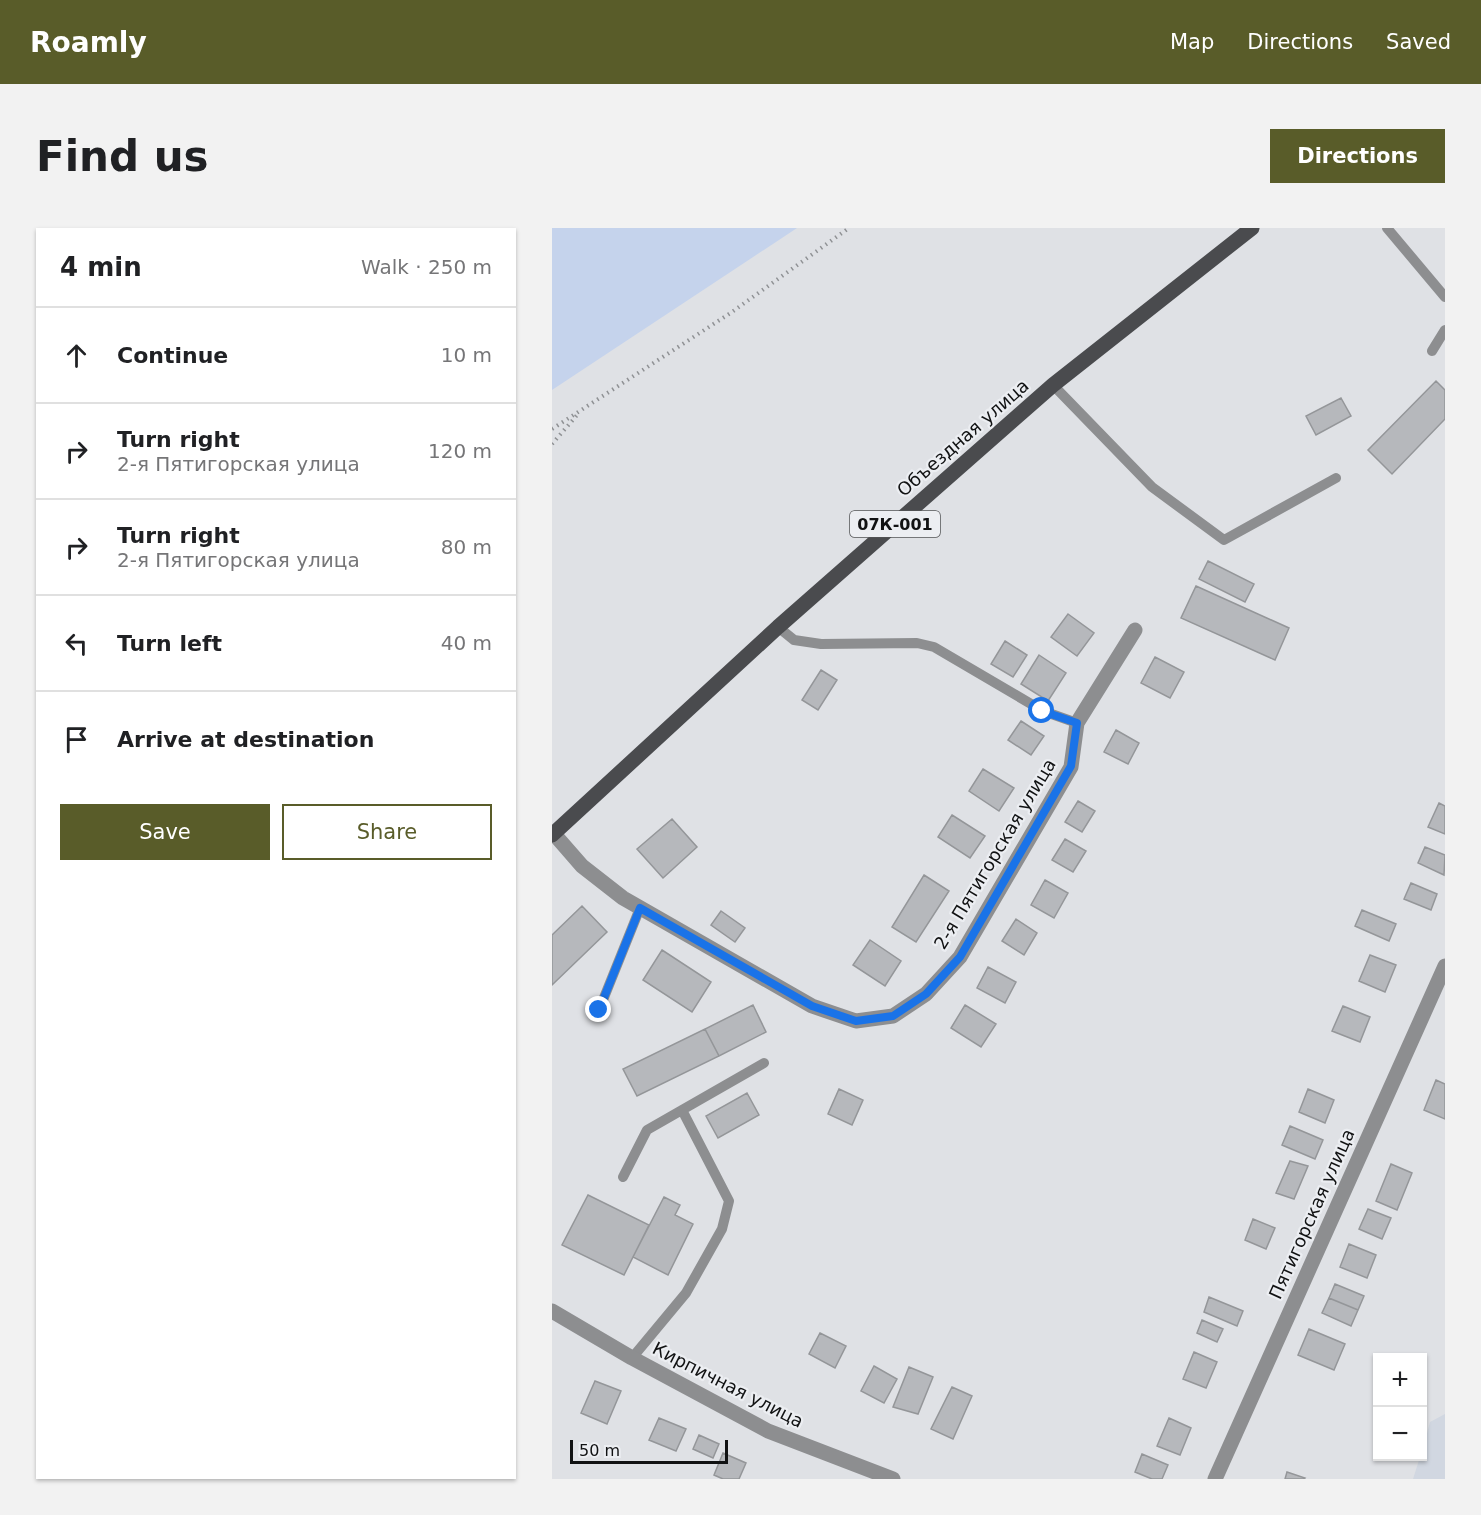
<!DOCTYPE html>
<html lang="en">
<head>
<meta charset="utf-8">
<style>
	body { margin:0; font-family:"DejaVu Sans",sans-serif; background:#f2f2f2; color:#202124 }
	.controls { position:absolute; right:18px; bottom:18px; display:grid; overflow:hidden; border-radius:0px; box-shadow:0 2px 4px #0004 }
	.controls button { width:54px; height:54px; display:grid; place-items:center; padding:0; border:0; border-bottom:2px solid #e0e0e0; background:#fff; color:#202124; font:30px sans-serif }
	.scale { position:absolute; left:18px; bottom:15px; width:158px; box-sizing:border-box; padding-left:6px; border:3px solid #111213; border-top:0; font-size:16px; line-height:21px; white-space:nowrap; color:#111213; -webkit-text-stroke:4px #eceef2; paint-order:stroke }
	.stop { position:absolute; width:18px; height:18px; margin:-14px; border:4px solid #1a73e8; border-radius:50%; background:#fff }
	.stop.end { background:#1a73e8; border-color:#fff; box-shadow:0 2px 6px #0008 }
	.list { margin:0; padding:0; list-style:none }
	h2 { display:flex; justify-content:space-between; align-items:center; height:78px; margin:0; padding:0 24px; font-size:26px }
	h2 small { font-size:20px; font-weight:400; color:#757577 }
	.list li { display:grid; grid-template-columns:39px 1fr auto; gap:18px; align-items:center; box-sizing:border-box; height:96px; padding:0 24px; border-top:2px solid #e0e0e0 }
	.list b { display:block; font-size:22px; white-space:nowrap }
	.list p { margin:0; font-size:20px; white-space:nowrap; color:#757577 }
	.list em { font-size:20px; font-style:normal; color:#757577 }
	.actions { display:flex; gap:12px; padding:18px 24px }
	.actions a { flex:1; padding:14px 0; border:2px solid #595c29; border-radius:0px; text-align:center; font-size:21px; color:#595c29 }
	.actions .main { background:#595c29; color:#fff }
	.icon { flex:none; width:33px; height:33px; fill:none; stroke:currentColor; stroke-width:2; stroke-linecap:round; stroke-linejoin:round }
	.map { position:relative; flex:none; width:893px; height:1251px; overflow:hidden; border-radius:0px }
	header { display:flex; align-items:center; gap:36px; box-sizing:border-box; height:84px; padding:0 30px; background:#595c29; color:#fff }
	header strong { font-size:28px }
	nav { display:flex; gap:33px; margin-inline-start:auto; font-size:21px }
	.intro { display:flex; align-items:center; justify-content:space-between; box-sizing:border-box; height:144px; padding:0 36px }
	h1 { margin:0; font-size:42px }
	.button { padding:15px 27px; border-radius:0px; background:#595c29; color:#fff; font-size:21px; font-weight:700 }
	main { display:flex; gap:36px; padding:0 36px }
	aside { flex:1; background:#fff; border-radius:0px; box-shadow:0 2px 4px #0004 }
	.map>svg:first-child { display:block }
	.built { fill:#d1d7e1 }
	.green { fill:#c5d3ec }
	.building { fill:#b6b8bc; stroke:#949699; stroke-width:1.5 }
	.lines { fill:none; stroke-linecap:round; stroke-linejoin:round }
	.path { stroke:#8f9194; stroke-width:4; stroke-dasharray:1.5 4.5; stroke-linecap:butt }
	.lane { stroke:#8d8e90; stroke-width:10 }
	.street { stroke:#8d8e90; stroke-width:15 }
	.primary { stroke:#4a4b4e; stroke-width:15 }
	.route { stroke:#1a73e8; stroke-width:8 }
	.labels { text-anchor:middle; stroke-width:4.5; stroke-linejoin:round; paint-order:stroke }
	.shield { fill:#eceef2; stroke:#535456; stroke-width:1.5 }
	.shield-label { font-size:16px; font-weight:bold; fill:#111213 }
	.street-label { font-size:18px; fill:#111213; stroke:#eceef2 }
</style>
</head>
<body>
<header>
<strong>Roamly</strong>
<nav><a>Map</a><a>Directions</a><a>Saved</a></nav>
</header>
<div class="intro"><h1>Find us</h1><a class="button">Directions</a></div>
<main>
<aside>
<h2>4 min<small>Walk · 250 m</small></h2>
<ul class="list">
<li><svg class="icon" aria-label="ahead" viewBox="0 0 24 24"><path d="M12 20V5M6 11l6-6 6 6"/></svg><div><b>Continue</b></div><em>10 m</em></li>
<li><svg class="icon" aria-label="right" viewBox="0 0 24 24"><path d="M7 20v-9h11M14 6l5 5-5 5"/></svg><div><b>Turn right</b><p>2-я Пятигорская улица</p></div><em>120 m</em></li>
<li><svg class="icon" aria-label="right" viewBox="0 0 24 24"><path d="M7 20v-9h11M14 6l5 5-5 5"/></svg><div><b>Turn right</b><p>2-я Пятигорская улица</p></div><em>80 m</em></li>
<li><svg class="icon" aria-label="left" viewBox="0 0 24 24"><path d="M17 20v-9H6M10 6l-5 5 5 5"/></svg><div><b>Turn left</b></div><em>40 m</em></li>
<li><svg class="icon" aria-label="arrive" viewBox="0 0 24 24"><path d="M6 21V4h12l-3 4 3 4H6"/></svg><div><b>Arrive at destination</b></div></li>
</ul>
<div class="actions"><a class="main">Save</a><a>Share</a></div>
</aside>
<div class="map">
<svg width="893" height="1251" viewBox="0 0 893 1251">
	<rect width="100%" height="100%" fill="#dfe1e5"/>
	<!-- built -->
	<path class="built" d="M893,1186V1251H861L868,1229L870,1228L871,1220L878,1194Z"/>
	<!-- green -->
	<path class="green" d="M0,0H245L0,162Z"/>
	<!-- building -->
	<path class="building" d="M884,153L893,162V191L840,246L816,222Z
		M789,170L799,188L764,207L754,188Z
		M656,333L702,356L693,374L647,351Z
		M644,358L737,400L723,432L629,390Z
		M516,386L542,405L525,428L499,409Z
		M453,413L475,427L461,449L439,436Z
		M487,427L514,445L496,473L469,456Z
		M603,429L632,444L618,470L589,455Z
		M269,442L285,452L266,482L250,472Z
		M469,493L492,508L479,527L456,512Z
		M564,502L587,515L576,536L552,524Z
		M431,541L462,560L447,583L417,563Z
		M526,573L543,583L530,604L513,594Z
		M887,575L893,578V606L876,599Z
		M400,587L433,608L418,630L386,609Z
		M120,591L145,619L111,650L85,621Z
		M513,611L534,623L521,644L500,632Z
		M873,619L893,627L892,647L866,635Z
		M372,647L397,663L364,714L340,699Z
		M493,652L516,665L502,690L479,677Z
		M859,655L885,666L879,682L852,671Z
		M30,678L55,704L0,757V707Z
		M810,682L844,696L837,713L803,698Z
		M169,683L193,700L183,714L159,697Z
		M464,691L485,705L472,727L450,713Z
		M318,712L349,733L333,758L301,737Z
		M110,722L159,754L140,784L91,752Z
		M818,727L844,737L833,764L807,753Z
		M436,739L464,754L453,775L425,760Z
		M201,777L214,804L167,828L153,801Z
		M413,777L444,796L429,819L399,800Z
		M791,778L818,789L808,814L780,803Z
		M153,801L167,828L85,868L71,841Z
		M884,852L893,856V891L872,882Z
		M287,861L311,872L300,897L276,886Z
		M756,861L782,872L773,895L747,884Z
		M195,865L207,887L166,910L154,888Z
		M738,898L771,912L763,931L730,917Z
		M738,933L756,938L742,971L724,965Z
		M839,936L860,945L845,982L824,973Z
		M36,967L97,997L72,1047L10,1017Z
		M112,969L128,977L123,987L141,996L116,1047L81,1029Z
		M816,981L839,990L830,1011L807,1001Z
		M701,991L723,1000L714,1021L693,1012Z
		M797,1016L824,1027L815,1050L788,1039Z
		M783,1056L812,1068L806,1082L777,1070Z
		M657,1069L691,1083L685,1098L652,1084Z
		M777,1070L806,1082L799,1098L770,1085Z
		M650,1092L671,1101L665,1114L645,1105Z
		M757,1101L793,1116L782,1142L746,1127Z
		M268,1105L294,1118L283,1140L257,1126Z
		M642,1124L665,1134L654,1160L631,1151Z
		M322,1138L345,1151L332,1175L309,1163Z
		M357,1139L381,1149L366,1186L341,1179Z
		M43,1153L69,1163L55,1196L29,1185Z
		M400,1159L420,1168L401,1211L379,1201Z
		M107,1190L134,1201L124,1223L97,1212Z
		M617,1190L639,1200L628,1227L605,1218Z
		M147,1207L167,1216L161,1230L141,1221Z
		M171,1225L194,1235L187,1251H171L162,1247Z
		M590,1226L616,1237L610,1251H600L583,1244Z
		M735,1244L753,1250L752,1251H733Z"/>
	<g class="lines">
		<!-- path -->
		<path class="path" d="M0,201L180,84L297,0
			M0,216L26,186"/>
		<!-- lane -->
		<path class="lane" d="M835,0L893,69
			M880,123L893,102
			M501,157L600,259L672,312L784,250
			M226,399L242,412L269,416L365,415L382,419L491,483L525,495
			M47,782L88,680
			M71,949L95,902L212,835
			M80,1130L134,1065L170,1001L177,973L130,882"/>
		<!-- street -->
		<path class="street" d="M2,606L30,638L71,670L260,778L304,793L341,788L374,766L408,729L519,539L525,495L583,402
			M0,1083L80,1130L216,1203L341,1251
			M663,1251L893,738"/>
		<!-- primary -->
		<path class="primary" d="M0,607L226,399L501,157L700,0"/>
	</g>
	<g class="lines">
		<!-- route -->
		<path class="route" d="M47,782L88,680L260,778L304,793L341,788L374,766L408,729L519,538L525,495L490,483"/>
	</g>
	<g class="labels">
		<!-- shield labels -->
		<rect class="shield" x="298" y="283" width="90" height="26" rx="4.5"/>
		<g class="shield-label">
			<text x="343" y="302">07К-001</text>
		</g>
		<!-- street labels -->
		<g class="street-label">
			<text transform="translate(411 210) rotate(-41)" y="6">Объездная улица</text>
			<text transform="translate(443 626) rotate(-59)" y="6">2-я Пятигорская улица</text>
			<text transform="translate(760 986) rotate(-66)" y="6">Пятигорская улица</text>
			<text transform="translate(176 1157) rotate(27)" y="6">Кирпичная улица</text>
		</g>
	</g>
</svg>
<div class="controls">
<button>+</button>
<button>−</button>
</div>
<div class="scale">50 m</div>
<div class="stop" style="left:490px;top:483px"></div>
<div class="stop end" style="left:47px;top:782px"></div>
</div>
</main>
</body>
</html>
